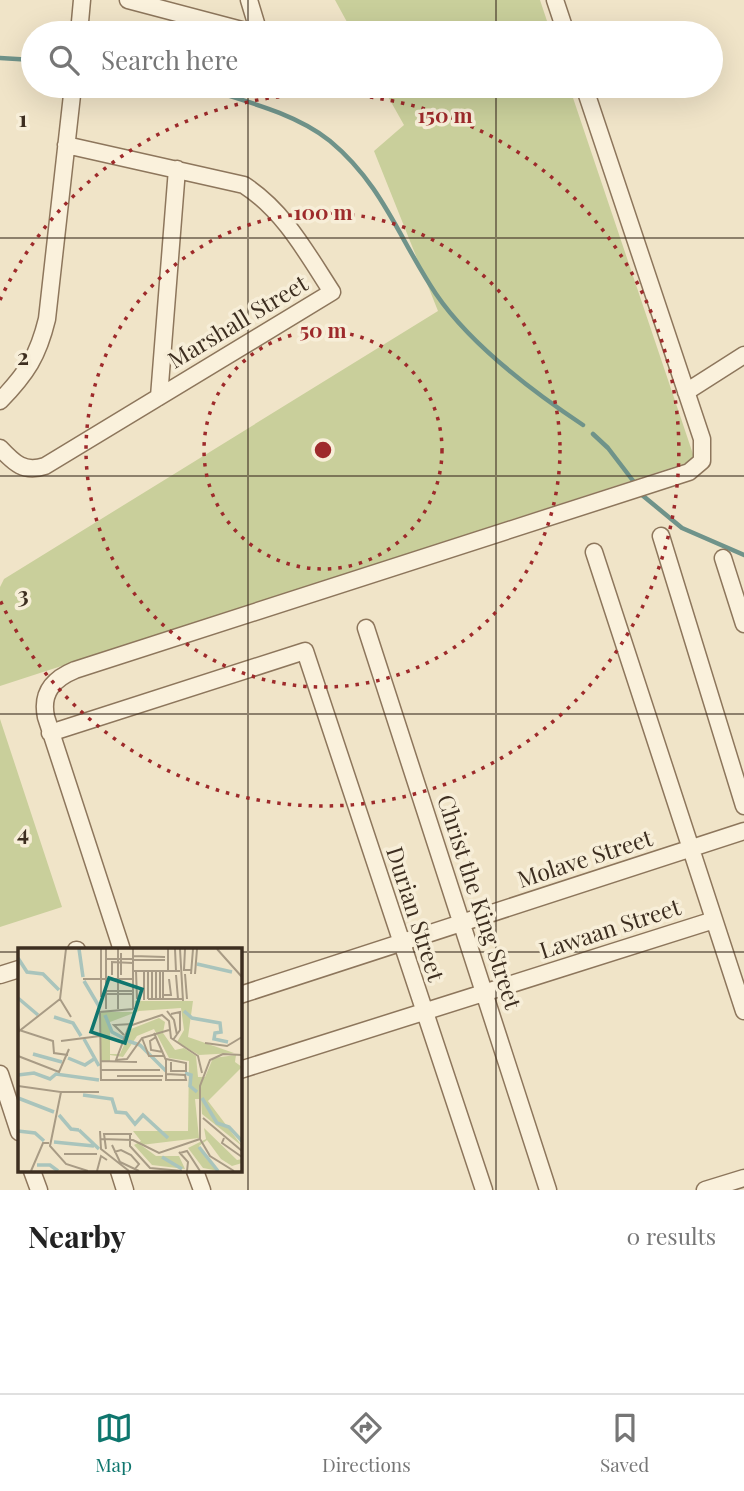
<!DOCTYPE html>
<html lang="en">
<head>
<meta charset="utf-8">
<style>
	body { margin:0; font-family:"Playfair Display",serif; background:#f6f6f6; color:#222 }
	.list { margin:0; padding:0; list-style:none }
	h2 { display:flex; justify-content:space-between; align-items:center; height:91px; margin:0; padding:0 28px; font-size:30px }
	h2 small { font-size:23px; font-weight:400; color:#767676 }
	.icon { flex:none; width:38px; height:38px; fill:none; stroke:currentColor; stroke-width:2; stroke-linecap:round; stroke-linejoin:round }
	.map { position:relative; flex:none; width:744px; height:1190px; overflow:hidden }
	.search { position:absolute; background:#fff; box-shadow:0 7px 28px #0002; left:21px; right:21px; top:21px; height:77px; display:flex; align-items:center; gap:18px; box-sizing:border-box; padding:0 24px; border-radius:38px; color:#767676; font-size:26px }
	.sheet { height:203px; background:#fff }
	nav { display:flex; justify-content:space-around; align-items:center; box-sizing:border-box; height:98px; border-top:2px solid #e0e0e0; background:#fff; font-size:19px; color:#767676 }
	nav a { display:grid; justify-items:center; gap:4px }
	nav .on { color:#0f766e }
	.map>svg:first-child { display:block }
	.green { fill:#c9cf9b }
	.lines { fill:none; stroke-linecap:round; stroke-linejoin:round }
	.stream { stroke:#6f938a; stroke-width:4.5 }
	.minor-casing { stroke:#8d765c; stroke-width:19 }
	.minor { stroke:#faf1dc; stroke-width:16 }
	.grid { fill:none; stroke:#3d2e20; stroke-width:2; stroke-opacity:0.55 }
	.ring { fill:none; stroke:#9e2a2b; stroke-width:3.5; stroke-dasharray:3.5 7 }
	.labels { text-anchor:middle; stroke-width:7; stroke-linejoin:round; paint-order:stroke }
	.street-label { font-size:23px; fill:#3d2e20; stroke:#f7eed8 }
	.inset-river { fill:none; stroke:#a9c4bc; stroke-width:3.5 }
	.inset-road { fill:none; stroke:#a89b85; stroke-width:2 }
	.view { fill:#0f766e; fill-opacity:0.15; stroke:#0f766e; stroke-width:3.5 }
	.inset-edge { fill:none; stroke:#3d2e20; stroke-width:3.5 }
	.grid-label { font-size:23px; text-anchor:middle; font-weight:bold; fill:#3d2e20; stroke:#f7eed8; stroke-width:7; stroke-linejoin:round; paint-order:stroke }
	.centre { fill:#9e2a2b; stroke:#f7eed8; stroke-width:3.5 }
	.ring-label { font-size:21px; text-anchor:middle; font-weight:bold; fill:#9e2a2b; stroke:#f7eed8; stroke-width:7; stroke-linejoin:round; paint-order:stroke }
</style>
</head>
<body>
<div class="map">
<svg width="744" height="1190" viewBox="0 0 744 1190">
	<rect width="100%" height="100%" fill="#f0e4c8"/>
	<!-- green -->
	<path class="green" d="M335,0H540L551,33H353Z
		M382,86H569L695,460L0,686V587L4,579L438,311L374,151L404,125Z
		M0,719L62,907L0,927Z"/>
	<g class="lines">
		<!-- stream -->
		<path class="stream" d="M0,58L33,60
			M197,86C240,100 294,112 330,141C383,185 399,239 436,294C470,344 532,391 583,425
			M593,434L608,448L634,482
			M642,495L682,528L744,555"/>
		<!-- minor casing -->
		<g class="minor-casing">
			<path id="minor" d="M128,0L253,33
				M249,0L259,33
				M555,0L566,33
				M79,33L82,0
				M686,392L744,355
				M159,397L177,169
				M0,401C27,373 38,356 47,319L73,86
				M0,448C14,463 24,473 45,466L332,292C306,252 284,211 244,185L66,145
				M661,536L744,806
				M594,552L744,1011
				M723,558L744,624
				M366,628L548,1190
				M50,733L305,651L484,1190
				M76,950H77
				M122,950L46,717C41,693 53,679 75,670L689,472L702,461V439L584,86
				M0,975L19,969
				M240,995L744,831
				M240,1070L714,920
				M0,1074L19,1132
				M32,1171L39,1190
				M119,1171L125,1190
				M195,1171L202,1190
				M705,1190L744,1178"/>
		</g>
		<!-- minor -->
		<use href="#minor" class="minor"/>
	</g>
	<!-- grid -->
	<path class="grid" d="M248,0V33M496,0V33M248,86V1190M496,86V1190M0,238H744M0,476H744M0,714H744M0,952H19M240,952H744"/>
	<!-- distance rings -->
	<g class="ring">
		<circle cx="323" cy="450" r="119"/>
		<circle cx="323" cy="450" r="237"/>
		<path d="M0 300A356 356 0 1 1 0 600"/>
	</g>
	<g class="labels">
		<!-- street labels -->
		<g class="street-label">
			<text transform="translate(238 322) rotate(-31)" y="8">Marshall Street</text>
			<text transform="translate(585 859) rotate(-18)" y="8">Molave Street</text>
			<text transform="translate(479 902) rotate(72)" y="8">Christ the King Street</text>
			<text transform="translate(415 914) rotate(72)" y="8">Durian Street</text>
			<text transform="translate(610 929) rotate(-18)" y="8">Lawaan Street</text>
		</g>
	</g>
	<!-- overview -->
	<g transform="translate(18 948)">
		<rect width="224" height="224" fill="#f0e4c8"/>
		<path d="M117,53H175L170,89L216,105L181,107L159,94L166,82L163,60L121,63L92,74V106H102L113,81L141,70L147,74L145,85L157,102L166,100L178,108L180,129H187L195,110L218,107L217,114L224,119L190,153L224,198L184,166L183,151H177L181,190L123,197L138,208H161L167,221L134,217L116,197L123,193L115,183H170L171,113L151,110L136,81L119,88L105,109L92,107V113H83L82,64H117ZM186,180L219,212L224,211V215L214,218L203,211L189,192L181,198L201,223L185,220L170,200L188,191Z" fill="#c9cf9b"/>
		<path class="inset-river" d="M61,1L65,29M0,10L9,24L25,26L41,42M179,16L214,24M66,33L82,60M0,50L20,67M166,63L174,70L202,75L203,84L197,85L196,91L210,94M87,67L94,84L109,92M36,69L55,75L63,88M66,91L81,118M110,93L122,97L148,123M15,106L44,114M50,110L67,117L76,111M167,125L173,127L172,138L179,144M0,127L16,125L32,131L38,126L81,132M65,147L94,151L98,164L108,165L117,176L125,167L150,190M0,150L36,164M184,150L199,175L211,179L224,193M41,167L53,181L61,182M61,182L81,201M0,183L17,185L26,193M36,194L76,198M181,199L200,223M144,209L164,221M19,217H32L40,223"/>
		<path class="inset-road" d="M115,1V61M150,1V23M157,1L158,23M162,1L165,53M167,1L166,22H174M199,1L224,29M103,5V27M115,8L147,9M88,11H115M115,12H147M115,23H162M118,23L119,51M126,23V52M134,23V51M142,23V51M167,26L169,51M173,26L175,1M177,26L179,1M94,27V14L115,15M158,27L160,51M65,31H115M88,43H115M87,46H115M145,47H153L151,31M83,49V1M42,51L53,69M130,51H165M130,51V23M138,51V23M145,51V23M88,61V1M100,61V1M115,61L82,64L83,132H144M149,63L156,72L159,87M153,66L162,64V82L155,92M0,77L1,82L35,93L36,105L50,107M151,82L124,90L109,111L98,112L111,78L144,67L151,73L153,90L180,108L184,125M0,84L42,51L48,1M136,85L147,110L148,112V132H168L167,127L148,126M106,87L96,77L114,76M138,89L132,93L133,102L145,104M124,90L131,108H147M43,93L82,88M187,95L209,98L224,89M0,108L41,124L51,101M148,111L168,115V123H153V114M82,113L119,114M83,122H142M99,128H145M0,138L43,144L32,198L48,216L70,223M43,144H81M185,170L224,203M82,183L83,201L111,223M112,186V198L132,220L164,223M206,190L204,195L224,209M83,191L115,192L141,205L182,191M94,197L102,214L121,223M88,201L86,186H114M96,204L103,202L113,207L121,216L117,221M161,204L170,214L169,223M162,205L169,203L182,223M46,206H79M13,223L25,195H31M79,223L83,208L89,212M216,223L192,208L182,191V138L192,112L205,106L224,107"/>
		<path class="view" d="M91,30L124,41L107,95L73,84Z"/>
		<rect width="224" height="224" class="inset-edge"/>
	</g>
	<g class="grid-label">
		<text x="23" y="127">1</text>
		<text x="23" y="365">2</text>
		<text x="23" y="603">3</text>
		<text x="23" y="841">4</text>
	</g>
	<circle cx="323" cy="450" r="10" class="centre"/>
	<g class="ring-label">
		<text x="445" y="123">150 m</text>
		<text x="323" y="220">100 m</text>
		<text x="323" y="338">50 m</text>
	</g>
</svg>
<div class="search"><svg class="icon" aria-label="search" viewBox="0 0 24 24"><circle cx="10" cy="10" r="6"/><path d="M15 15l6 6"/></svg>Search here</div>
</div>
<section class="sheet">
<h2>Nearby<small>0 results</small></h2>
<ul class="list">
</ul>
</section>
<nav>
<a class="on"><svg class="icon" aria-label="map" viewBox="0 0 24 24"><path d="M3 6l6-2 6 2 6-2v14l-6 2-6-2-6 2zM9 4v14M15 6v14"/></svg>Map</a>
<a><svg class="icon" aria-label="directions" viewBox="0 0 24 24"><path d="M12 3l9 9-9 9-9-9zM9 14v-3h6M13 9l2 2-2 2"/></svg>Directions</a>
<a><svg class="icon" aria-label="saved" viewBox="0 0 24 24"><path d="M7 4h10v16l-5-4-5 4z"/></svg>Saved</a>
</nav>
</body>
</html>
